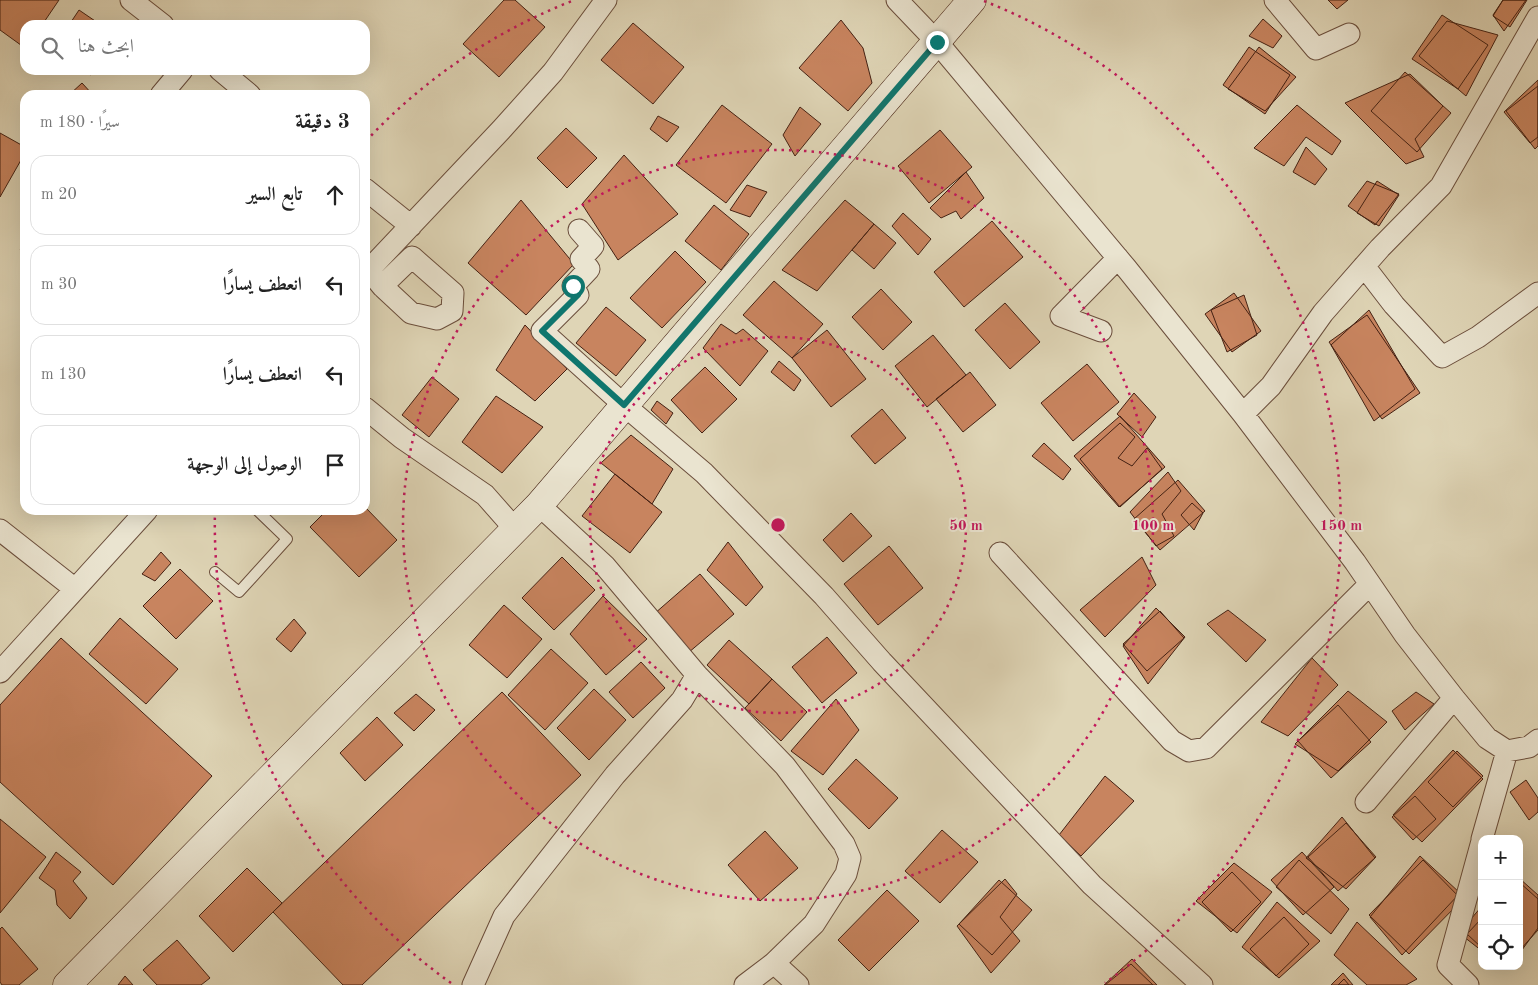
<!DOCTYPE html>
<html lang="ar">
<head>
<meta charset="utf-8">
<style>
	body { margin:0; font-family:"Old Standard TT",Amiri,serif; background:#f2f2f2; color:#222; direction:rtl }
	.controls { position:absolute; right:15px; bottom:15px; display:grid; overflow:hidden; border-radius:10px; box-shadow:0 5px 20px #0002 }
	.controls button { width:45px; height:45px; display:grid; place-items:center; padding:0; border:0; border-bottom:1px solid #e0e0e0; background:#fff; color:#222; font:25px sans-serif }
	.stop { position:absolute; width:15px; height:15px; margin:-11px; border:4px solid #0f766e; border-radius:50%; background:#fff }
	.stop.end { background:#0f766e; border-color:#fff; box-shadow:0 1px 5px #0008 }
	.list { margin:0; padding:0; list-style:none }
	h2 { display:flex; justify-content:space-between; align-items:center; height:65px; margin:0; padding:0 20px; font-size:21px }
	h2 small { font-size:16px; font-weight:400; color:#767676 }
	.list li { display:grid; grid-template-columns:32px 1fr auto; gap:15px; align-items:center; box-sizing:border-box; height:80px; margin:0 10px 10px; padding:0 10px; border:1px solid #e0e0e0; border-radius:15px }
	.list b { display:block; font-size:19px; white-space:nowrap }
	.list em { font-size:16px; font-style:normal; color:#767676 }
	.icon { flex:none; width:28px; height:28px; fill:none; stroke:currentColor; stroke-width:2; stroke-linecap:round; stroke-linejoin:round }
	.map { position:relative; flex:none; width:1538px; height:985px; overflow:hidden; direction:ltr }
	.search { position:absolute; background:#fff; box-shadow:0 5px 20px #0002; left:20px; top:20px; width:350px; height:55px; display:flex; align-items:center; gap:12px; box-sizing:border-box; padding:0 18px; border-radius:15px; color:#767676; font-size:19px }
	.panel { position:absolute; background:#fff; box-shadow:0 5px 20px #0002; left:20px; top:90px; width:350px; height:425px; border-radius:15px; direction:rtl }
	.map>svg:first-child { display:block }
	.building { fill:#c8845f; stroke:#442113 }
	.lines { fill:none; stroke-linecap:round; stroke-linejoin:round }
	.lane-casing { stroke:#6b4e3c; stroke-width:12 }
	.street-casing { stroke:#6b4e3c; stroke-width:23 }
	.secondary-casing { stroke:#442113; stroke-width:29 }
	.lane { stroke:#eae4d0; stroke-width:10 }
	.street { stroke:#eae4d0; stroke-width:21 }
	.secondary { stroke:#eae4d0; stroke-width:28 }
	.route { stroke:#0f766e; stroke-width:6 }
	.ring { fill:none; stroke:#c2185b; stroke-width:2.5; stroke-dasharray:2.5 5 }
	.centre { fill:#c2185b; stroke:#eae4d0; stroke-width:2.5 }
	.ring-label { font-size:15px; text-anchor:middle; font-weight:bold; fill:#c2185b; stroke:#eae4d0; stroke-width:4; stroke-linejoin:round; paint-order:stroke }
</style>
</head>
<body>
<div class="map">
<svg width="1538" height="985" viewBox="0 0 1538 985">
	<rect width="100%" height="100%" fill="#dfd5b6"/>
	<filter id="stains"><feTurbulence type="fractalNoise" baseFrequency=".004" numOctaves="4"/><feColorMatrix values="0 0 0 0 .2 0 0 0 0 .09 0 0 0 0 .02 0 0 0 .5 -.17"/></filter>
	<radialGradient id="worn" r=".72"><stop offset=".6" stop-color="#630" stop-opacity="0"/><stop offset="1" stop-color="#630" stop-opacity=".3"/></radialGradient>
	<!-- building -->
	<path class="building" d="M0,0H59L42,25H25V48L0,30Z
		M504,0H515L545,27L499,77L463,44Z
		M1328,0H1348L1337,9Z
		M1503,0H1526L1504,31L1493,15Z
		M1503,0H1527L1510,27L1493,16Z
		M79,10L101,25H69Z
		M1442,15L1488,45L1458,89L1412,59Z
		M1263,19L1282,36L1273,48L1249,36Z
		M841,20L863,48L872,83L848,111L799,68Z
		M1447,21L1498,35L1466,96L1419,56Z
		M633,23L684,67L653,104L601,60Z
		M1249,47L1290,75L1265,114L1223,85Z
		M1259,47L1296,77L1265,111L1228,89Z
		M84,70H94L91,75Z
		M1405,72L1451,113L1417,152L1371,111Z
		M1410,74L1443,106L1415,139L1424,157L1406,164L1345,103Z
		M1538,80V137L1530,143L1504,112Z
		M82,83L93,95H69Z
		M1538,86V146L1535,149L1506,111Z
		M722,105L772,144L726,203L676,165Z
		M1297,105L1341,141L1332,155L1306,137L1284,166L1254,148Z
		M800,107L821,124L795,156L783,135Z
		M658,116L679,127L667,142L650,129Z
		M566,128L597,158L567,188L537,158Z
		M940,130L972,167L929,203L898,166Z
		M0,133L25,147V153L0,197Z
		M1306,147L1327,169L1315,185L1293,172Z
		M624,155L678,214L618,260L582,204Z
		M966,172L984,198L961,219L956,211L941,218L930,208Z
		M1367,181L1399,194L1375,225L1348,206Z
		M1377,181L1399,195L1379,226L1357,213Z
		M747,185L767,192L750,217L730,210Z
		M521,200L574,264L526,315L468,263Z
		M845,200L874,224L817,291L782,270Z
		M714,205L749,234L721,270L685,241Z
		M903,213L931,239L918,255L892,226Z
		M992,221L1023,257L964,307L934,272Z
		M874,224L896,243L874,269L852,250Z
		M25,244V254L20,250Z
		M675,251L706,282L662,328L630,298Z
		M774,281L823,324L792,358L743,315Z
		M881,289L912,322L883,350L852,317Z
		M1234,293L1261,331L1232,352L1205,314Z
		M1244,295L1257,335L1227,352L1211,310Z
		M1005,303L1040,342L1010,369L975,330Z
		M606,307L646,340L616,376L576,343Z
		M1369,310L1415,389L1374,421L1331,345Z
		M1367,315L1420,393L1382,419L1329,342Z
		M721,324L736,334L743,329L768,351L740,386L703,348Z
		M525,325L567,369L535,401L496,370Z
		M827,330L866,379L831,407L792,358Z
		M933,335L966,375L927,407L895,366Z
		M779,361L801,380L794,391L771,372Z
		M1087,364L1119,402L1073,441L1041,403Z
		M705,367L737,399L702,433L671,400Z
		M970,372L996,405L963,432L936,399Z
		M432,377L459,399L429,437L402,415Z
		M1134,393L1156,417L1142,437L1117,414Z
		M496,396L543,427L502,473L462,442Z
		M657,401L673,413L666,424L651,410Z
		M882,409L906,438L875,464L851,436Z
		M1120,416L1165,467L1119,507L1074,456Z
		M1120,423L1135,437L1118,458L1132,466L1147,448L1162,469L1120,507L1080,459Z
		M631,435L673,469L652,504L601,463Z
		M1044,443L1071,469L1063,480L1032,456Z
		M1168,472L1181,491L1162,514L1174,536L1156,546L1130,512Z
		M615,474L662,512L630,553L582,516Z
		M1178,480L1205,511L1160,550L1134,519Z
		M1192,503L1203,513L1194,530L1181,515Z
		M365,507L397,540L359,577L310,527L327,510H365Z
		M851,513L872,536L843,562L823,540Z
		M728,542L763,587L746,606L707,570Z
		M889,546L923,588L878,625L844,584Z
		M161,552L171,563L155,581L142,574Z
		M562,557L595,590L554,630L522,598Z
		M1142,557L1156,585L1105,637L1080,610Z
		M180,569L213,601L176,639L143,606Z
		M700,574L734,614L688,653L654,614Z
		M603,596L647,639L606,675L570,634Z
		M504,605L542,639L507,678L469,645Z
		M1156,608L1185,637L1148,684L1123,646Z
		M1228,610L1266,640L1246,662L1207,624Z
		M1160,611L1184,638L1147,671L1123,644Z
		M120,618L178,669L146,704L89,654Z
		M294,619L306,633L291,652L276,639Z
		M827,637L857,673L822,703L792,667Z
		M61,638L212,776L113,885L0,782V705Z
		M729,640L772,679L749,704L707,665Z
		M551,649L588,683L545,730L508,695Z
		M1312,658L1338,685L1288,736L1261,722Z
		M641,662L665,688L633,718L609,692Z
		M772,679L807,712L781,741L745,708Z
		M594,689L626,720L589,760L557,728Z
		M1348,691L1387,722L1338,771L1295,744Z
		M502,692L581,775L362,985H343L273,912Z
		M1416,692L1434,704L1405,730L1392,711Z
		M416,694L435,710L414,731L394,713Z
		M836,699L859,730L823,775L791,751Z
		M1338,705L1371,742L1331,778L1298,741Z
		M377,717L403,745L365,781L340,753Z
		M1453,750L1483,779L1422,842L1393,815Z
		M1457,751L1483,776L1453,807L1428,782Z
		M856,759L898,798L869,829L828,789Z
		M1105,776L1134,801L1081,856L1059,835Z
		M1526,780L1538,798V812L1529,820L1510,792Z
		M1415,796L1436,819L1413,840L1392,817Z
		M1342,817L1375,858L1346,889L1306,858Z
		M0,819L46,857L0,913Z
		M1346,823L1376,857L1338,891L1308,857Z
		M942,830L978,862L940,903L905,871Z
		M765,831L798,868L760,901L728,865Z
		M56,852L81,872L73,881L87,898L70,919L57,905L55,890L39,878Z
		M1302,852L1334,887L1303,915L1271,880Z
		M1420,856L1460,893L1402,955L1370,917Z
		M1299,860L1349,909L1331,934L1276,887Z
		M1423,860L1462,900L1409,954L1369,915Z
		M1234,863L1272,892L1237,933L1196,901Z
		M247,868L282,903L233,952L199,916Z
		M1232,872L1261,902L1231,932L1202,902Z
		M1519,878L1538,895V930L1519,951Z
		M1005,879L1017,894L1000,917L1020,941L991,973L957,926Z
		M999,880L1032,910L992,955L959,924Z
		M1519,882L1538,899V928L1519,954Z
		M887,890L919,921L869,971L838,940Z
		M1277,902L1320,941L1279,978L1242,947Z
		M1482,906V951L1459,933Z
		M1284,917L1309,944L1276,976L1250,949Z
		M1482,918V948L1467,934Z
		M1357,922L1417,979L1406,985H1367L1334,955Z
		M2,927L38,969L19,985H2L0,982V929Z
		M177,940L210,978L201,985H157L143,970Z
		M1132,959L1157,985H1104Z
		M1131,964L1153,985H1105Z
		M1343,973L1353,985H1331Z
		M125,976L133,985H118Z
		M1344,979L1349,985H1338Z"/>
	<g class="lines">
		<!-- lane casing -->
		<g class="lane-casing">
			<path id="lane" d="M215,572L239,592L287,539L257,510"/>
		</g>
		<!-- street casing -->
		<g class="street-casing">
			<path id="street" d="M131,0L163,25
				M897,0L937,42L1127,269L1243,414L1355,562L1405,635L1454,698L1487,738L1507,751L1529,747L1538,740
				M1275,0L1316,49L1349,34
				M220,70L250,95
				M161,95L182,70
				M365,189L411,226
				M579,230L593,246L581,259L589,269L573,286L578,295L542,331L624,405L704,473L824,596L882,662L1092,885L1202,985
				M1364,266L1394,305L1442,357L1478,337L1538,293
				M369,270L382,286L412,257L453,293L452,311L437,319L411,313L382,286
				M365,274L501,130L553,72L606,0
				M1101,331L1061,316L1118,258
				M365,408L402,438L485,495L515,529
				M1243,414L1271,386L1323,313L1380,248L1441,186L1538,17
				M539,505L605,566L697,675L785,766L844,844L850,858L846,874L814,924L774,963L798,985
				M0,530L75,589
				M1000,553L1172,741L1189,751L1206,748L1370,584
				M0,672L147,510
				M1366,802L1454,698
				M1482,839L1507,751
				M473,985L504,916L615,775L682,700L697,675
				M745,985L774,963
				M1468,985L1448,965L1482,841"/>
		</g>
		<!-- secondary casing -->
		<g class="secondary-casing">
			<path id="secondary" d="M67,985L539,505L972,0"/>
		</g>
		<!-- lane -->
		<use href="#lane" class="lane"/>
		<!-- street -->
		<use href="#street" class="street"/>
		<!-- secondary -->
		<use href="#secondary" class="secondary"/>
	</g>
	<g class="lines">
		<!-- route -->
		<path class="route" d="M573,286L578,295L542,331L624,405L937,42"/>
	</g>
	<!-- distance rings -->
	<g class="ring">
		<circle cx="778" cy="525" r="188"/>
		<circle cx="778" cy="525" r="375"/>
		<path d="M451 983A563 563 0 0 1 215 510M366 141A563 563 0 0 1 572 1M984 1A563 563 0 0 1 1105 983"/>
	</g>
	<circle cx="778" cy="525" r="8" class="centre"/>
	<g class="ring-label">
		<text x="966" y="530">50 m</text>
		<text x="1153" y="530">100 m</text>
		<text x="1341" y="530">150 m</text>
	</g>
	<rect width="100%" height="100%" filter="url(#stains)"/>
	<rect width="100%" height="100%" fill="url(#worn)"/>
</svg>
<div class="controls">
<button>+</button>
<button>−</button>
<button><svg class="icon" aria-label="locate" viewBox="0 0 24 24"><circle cx="12" cy="12" r="6"/><path d="M12 2v4M12 18v4M2 12h4M18 12h4"/></svg></button>
</div>
<div class="stop" style="left:573px;top:286px"></div>
<div class="stop end" style="left:937px;top:42px"></div>
<div class="search"><svg class="icon" aria-label="search" viewBox="0 0 24 24"><circle cx="10" cy="10" r="6"/><path d="M15 15l6 6"/></svg>ابحث هنا</div>
<section class="panel">
<h2>3 دقيقة<small>سيرًا · 180 m</small></h2>
<ul class="list">
<li><svg class="icon" aria-label="ahead" viewBox="0 0 24 24"><path d="M12 20V5M6 11l6-6 6 6"/></svg><div><b>تابع السير</b></div><em>20 m</em></li>
<li><svg class="icon" aria-label="left" viewBox="0 0 24 24"><path d="M17 20v-9H6M10 6l-5 5 5 5"/></svg><div><b>انعطف يسارًا</b></div><em>30 m</em></li>
<li><svg class="icon" aria-label="left" viewBox="0 0 24 24"><path d="M17 20v-9H6M10 6l-5 5 5 5"/></svg><div><b>انعطف يسارًا</b></div><em>130 m</em></li>
<li><svg class="icon" aria-label="arrive" viewBox="0 0 24 24"><path d="M6 21V4h12l-3 4 3 4H6"/></svg><div><b>الوصول إلى الوجهة</b></div></li>
</ul>
</section>
</div>
</body>
</html>
